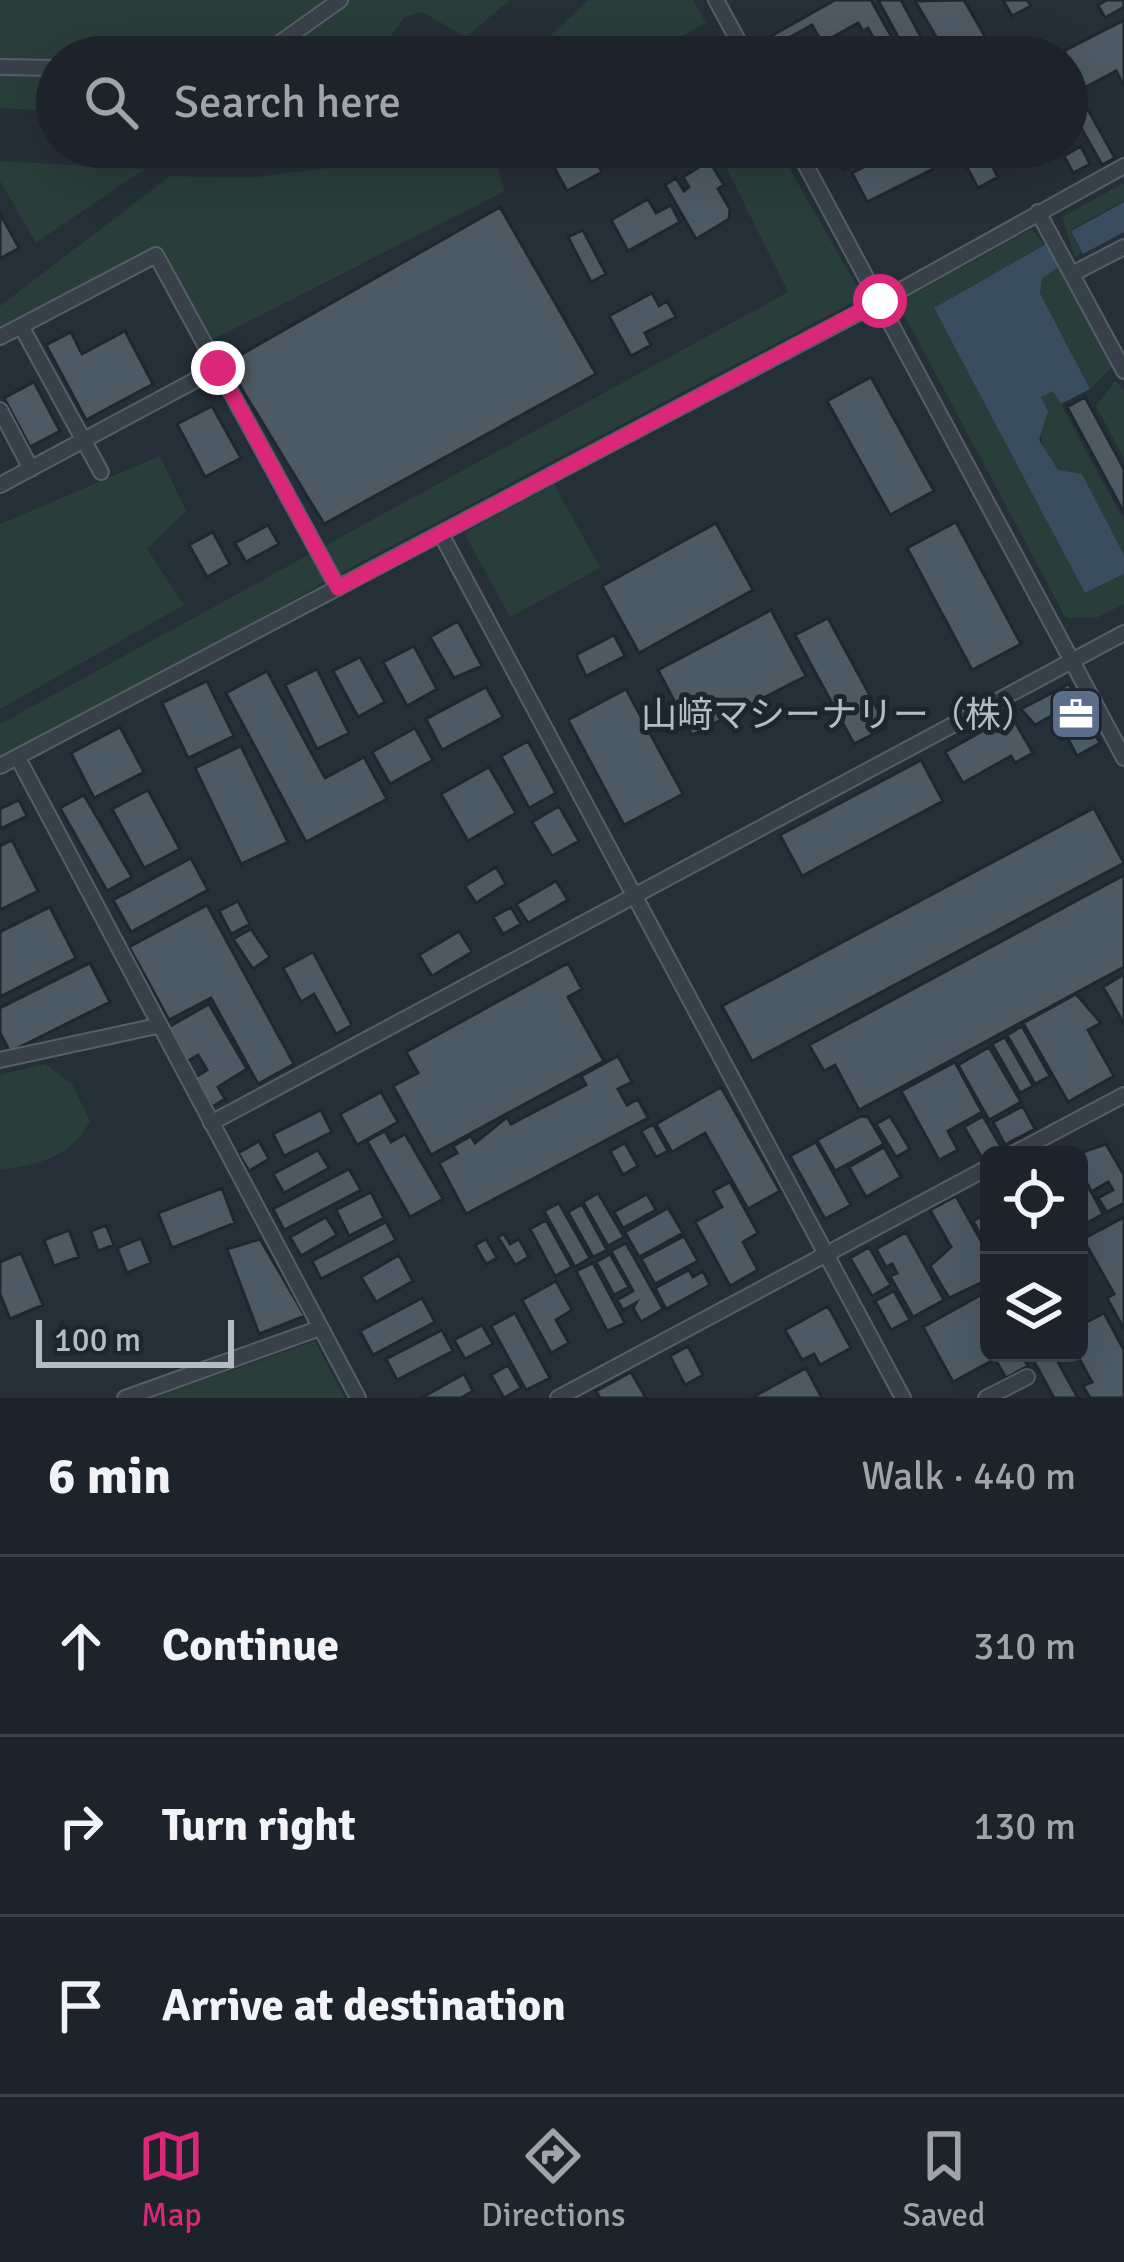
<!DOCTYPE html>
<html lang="en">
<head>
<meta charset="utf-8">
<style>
	body { margin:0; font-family:Signika,"Noto Sans JP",sans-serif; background:#252b32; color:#f1f3f6 }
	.controls { position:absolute; right:36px; bottom:36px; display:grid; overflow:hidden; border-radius:18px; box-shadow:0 12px 48px #0002 }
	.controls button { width:108px; height:108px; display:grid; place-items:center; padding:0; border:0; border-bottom:3px solid #3a4047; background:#1c232a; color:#f1f3f6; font:60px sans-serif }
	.scale { position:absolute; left:36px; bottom:30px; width:198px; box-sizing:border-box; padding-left:12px; border:6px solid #b3bcc5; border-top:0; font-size:33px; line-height:42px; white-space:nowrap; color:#b3bcc5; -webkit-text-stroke:9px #1d262e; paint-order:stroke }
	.stop { position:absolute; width:36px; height:36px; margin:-27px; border:9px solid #db2777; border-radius:50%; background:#fff }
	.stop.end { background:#db2777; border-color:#fff; box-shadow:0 3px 12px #0008 }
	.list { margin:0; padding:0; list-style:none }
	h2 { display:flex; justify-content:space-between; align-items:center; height:156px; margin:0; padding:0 48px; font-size:51px }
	h2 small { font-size:39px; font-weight:400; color:#a0a4a8 }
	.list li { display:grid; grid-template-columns:78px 1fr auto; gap:36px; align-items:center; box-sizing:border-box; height:180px; padding:0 48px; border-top:3px solid #3a4047 }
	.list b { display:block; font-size:45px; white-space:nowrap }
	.list em { font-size:39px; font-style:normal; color:#a0a4a8 }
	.icon { flex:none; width:66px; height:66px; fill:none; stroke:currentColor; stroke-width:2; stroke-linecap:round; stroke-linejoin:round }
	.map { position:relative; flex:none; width:1124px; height:1398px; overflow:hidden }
	.search { position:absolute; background:#1c232a; box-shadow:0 12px 48px #0002; left:36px; right:36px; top:36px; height:132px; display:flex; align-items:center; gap:30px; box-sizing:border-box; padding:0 42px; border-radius:66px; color:#a0a4a8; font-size:45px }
	.sheet { height:696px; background:#1c232a }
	nav { display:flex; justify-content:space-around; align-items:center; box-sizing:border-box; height:168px; border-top:3px solid #3a4047; background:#1c232a; font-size:33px; color:#a0a4a8 }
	nav a { display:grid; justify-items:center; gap:6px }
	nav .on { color:#db2777 }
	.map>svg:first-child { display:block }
	.green { fill:#293d3b }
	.water { fill:#3a4d5e }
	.building { fill:#4d5a64; stroke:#1f2830; stroke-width:3 }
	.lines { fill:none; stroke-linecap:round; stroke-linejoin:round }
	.minor-casing { stroke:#565f67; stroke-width:18 }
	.minor { stroke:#384149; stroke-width:14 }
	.route { stroke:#db2777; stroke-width:15 }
	.labels { text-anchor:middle; stroke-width:10; stroke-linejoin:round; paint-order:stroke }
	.poi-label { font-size:36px; fill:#b3bcc5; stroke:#1d262e; text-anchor:end }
</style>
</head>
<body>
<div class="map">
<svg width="1124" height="1398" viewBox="0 0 1124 1398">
	<rect width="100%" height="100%" fill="#252f38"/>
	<!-- green -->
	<path class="green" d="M0,0H510L466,37L422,12L405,17L375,57H57V111L0,108Z
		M588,0H693L706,23L644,57H528Z
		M391,147H490L505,191L212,340L159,247L0,327V306L170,176L249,178L328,168Z
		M747,147H777L863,297L337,575L0,765V724L788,292L722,159Z
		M0,161L145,169L36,243L0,181Z
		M1124,183V201L1070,230L1082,253L1075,257L1062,217Z
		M1032,229L1044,245L934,308L1086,593L1124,574V604L1096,618H1066L901,309L904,299Z
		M1059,267L1112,367L1090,389L1040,292L1042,278Z
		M1115,381L1124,390V458L1096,406Z
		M1053,390L1124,521V555L1082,475C1032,476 1044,431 1040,398Z
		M160,456L186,511L147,549L184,605L0,709V524Z
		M554,484L600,568L510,617L464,533Z
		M45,1064L72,1084L90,1121C71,1158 39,1164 0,1170V1075Z
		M315,1341L345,1398H153Z"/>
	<!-- water -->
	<path class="water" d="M1124,202V232L1083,254L1071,231Z
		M1046,244L1059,267L1042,278L1040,293L1090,389L1061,404L1053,391L1041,397L1048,411L1039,440L1058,470L1082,474L1124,555V574L1085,593L934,308Z"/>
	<!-- building -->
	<path class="building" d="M835,0H871L903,57H867L880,50L868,28L863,31L858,23L822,43L812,25L769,49L764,40Z
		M878,0H901L932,57H909Z
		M964,0L997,57H948L915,1Z
		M1003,0H1027L1031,6L1012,16Z
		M1107,0H1124V7L1105,18L1098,5Z
		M1124,20V86L1116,71L1084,88L1064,51Z
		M1067,72L1115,158L1102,165L1067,103Z
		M1081,146L1090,164L1073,173L1064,156Z
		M548,147H618L595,160L602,172L567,191L544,149Z
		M831,147H885L843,170Z
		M903,147H922L933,169L867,202L852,173Z
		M956,147H982L998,177L978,188Z
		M704,164L713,167L724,185L718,189L730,209L729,219L696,239L665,185L676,178L684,191L689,187L683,177Z
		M648,199L656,213L671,205L680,222L628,251L611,220Z
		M500,207L596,374L324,524L226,363Z
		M0,213L19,248L0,259Z
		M583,230L606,274L591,282L568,237Z
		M652,293L659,306L667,301L676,317L645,333L651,345L631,356L609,316Z
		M125,331L153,384L86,420L46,345L71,332L82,354Z
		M871,377L934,491L890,515L827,401Z
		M34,382L60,431L30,447L4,398Z
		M1085,397L1124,469V513L1067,407Z
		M212,406L241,458L205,477L177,424Z
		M956,522L1021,644L972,670L907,548Z
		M716,523L753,590L639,653L602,586Z
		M268,525L279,544L246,562L235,543Z
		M213,532L230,564L207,577L189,545Z
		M771,610L806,676L692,735L658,670Z
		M828,618L887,727L854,744L795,635Z
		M458,621L482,666L454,678L430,637Z
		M614,635L625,656L586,676L576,655Z
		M414,646L437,689L407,706L383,662Z
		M360,657L385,702L358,717L333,671Z
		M317,669L349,733L317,749L285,685Z
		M267,671L325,778L364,757L387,799L306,842L226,693Z
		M207,681L234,736L188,758L162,703Z
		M1069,684L1100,743L1077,756L1055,714L1035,725L1021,709Z
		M486,687L503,717L442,750L426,719Z
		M626,689L683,794L624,825L568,720Z
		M1011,715L1033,753L1015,763L1011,756L963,783L945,752Z
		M120,727L144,772L94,798L71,753Z
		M415,728L433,760L390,784L372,752Z
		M528,741L556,793L529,808L501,756Z
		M241,746L288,842L241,864L195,768Z
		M921,760L943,801L802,876L780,835Z
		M489,767L516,813L468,841L441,794Z
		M148,790L180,849L144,868L112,809Z
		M84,795L132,877L107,891L60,808Z
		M19,800L27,816L0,829V809Z
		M559,806L579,841L552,856L532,822Z
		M1094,808L1124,863L752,1061L722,1006Z
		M12,840L38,891L0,910V846Z
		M191,858L208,890L131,932L113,900Z
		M496,867L506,884L476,903L465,886Z
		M1124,875V967L859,1110L835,1065L824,1071L809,1045Z
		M556,881L568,900L528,923L516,904Z
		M238,901L250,924L231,934L219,911Z
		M207,905L294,1064L258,1084L211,998L169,1020L129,947Z
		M50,907L76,958L0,997V932Z
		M511,907L521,924L503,934L493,917Z
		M251,929L270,957L253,969L233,939Z
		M459,931L472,952L432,976L419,955Z
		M313,952L352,1025L336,1034L314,994L301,1002L283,968Z
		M90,963L110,1002L10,1052L0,1033V1008Z
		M568,963L582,989L568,997L604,1061L431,1155L393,1086L418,1073L406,1052Z
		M1124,974V1024L1103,987Z
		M1076,994L1101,1023L1088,1030L1114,1076L1068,1102L1023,1023Z
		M209,1004L247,1069L218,1087L225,1099L212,1107L194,1078L207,1070L198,1055L185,1063L165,1029Z
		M1022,1026L1050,1076L1035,1084L1007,1035Z
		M1005,1037L1033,1086L1020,1093L992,1044Z
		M989,1047L1021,1102L989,1120L958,1065Z
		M618,1056L632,1082L618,1089L627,1105L638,1099L648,1118L466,1214L439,1163L457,1153L453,1146L471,1136L475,1143L507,1117L511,1124L586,1085L581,1076Z
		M955,1062L982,1112L948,1131L958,1150L939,1160L901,1091Z
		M721,1087L780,1191L748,1209L705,1133L672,1152L656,1124Z
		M381,1092L398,1122L357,1145L340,1114Z
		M1023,1106L1035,1129L1005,1145L993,1122Z
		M321,1110L332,1132L284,1156L273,1134Z
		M861,1116L868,1117L884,1144L835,1171L817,1140Z
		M890,1116L910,1149L896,1157L876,1124Z
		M983,1116L1001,1147L982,1158L964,1127Z
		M653,1124L668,1151L656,1157L641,1131Z
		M385,1131L391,1142L405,1134L443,1199L410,1217L367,1141Z
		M259,1141L269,1159L249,1171L238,1153Z
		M816,1142L851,1205L825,1219L790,1156Z
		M625,1143L638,1166L623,1175L610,1151Z
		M1106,1144L1124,1175V1203L1107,1212L1098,1198L1113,1190L1108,1182L1091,1192L1079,1169V1155H1074Z
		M884,1147L901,1177L866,1197L849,1167Z
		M318,1150L329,1168L284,1193L273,1174Z
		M349,1169L361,1190L284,1230L273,1209Z
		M1082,1174L1103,1214L1087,1223L1079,1207Z
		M730,1182L758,1233L743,1242L758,1270L730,1286L695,1222L722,1207L713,1191Z
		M222,1188L235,1223L172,1248L158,1213Z
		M371,1192L384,1218L349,1236L336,1210Z
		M598,1193L624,1237L608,1246L583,1202Z
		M647,1194L656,1210L623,1228L614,1212Z
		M956,1196L989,1255V1279L949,1298L930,1266L951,1247L930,1210Z
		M559,1203L590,1258L575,1267L544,1211Z
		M582,1204L607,1250L593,1257L568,1212Z
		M668,1208L683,1233L639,1257L625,1232Z
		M989,1212V1249L973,1221Z
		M326,1217L337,1235L301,1256L290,1237Z
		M1124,1217V1329L1107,1298L1114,1294L1083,1239Z
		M546,1220L572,1267L555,1276L530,1229Z
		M386,1222L396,1240L321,1279L312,1261Z
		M106,1225L114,1245L98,1251L91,1231Z
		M69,1230L79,1257L54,1266L44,1240Z
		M906,1232L944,1300L913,1317L890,1276L897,1273L892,1264L886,1267L876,1249Z
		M504,1234L510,1244L519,1239L529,1257L515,1265L498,1237Z
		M684,1236L698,1261L655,1284L641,1259Z
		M141,1238L151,1263L127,1273L117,1248Z
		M260,1239L305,1316L259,1334L227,1249Z
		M486,1239L497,1258L486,1264L475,1245Z
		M626,1243L663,1309L641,1322L633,1308L636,1303L623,1310L617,1300L633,1291L611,1251Z
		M869,1247L891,1285L872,1296L850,1258Z
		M21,1253L43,1305L10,1319L0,1294V1262Z
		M610,1254L629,1287L614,1295L596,1262Z
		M399,1255L413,1281L376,1302L361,1277Z
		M593,1263L625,1323L607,1331L576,1271Z
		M689,1270L693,1277L703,1271L710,1285L666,1309L655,1288Z
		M556,1281L572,1310L556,1320L569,1343L551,1353L522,1300Z
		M894,1291L910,1320L891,1330L875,1301Z
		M986,1292L989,1353H1021L1028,1366L1006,1378L995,1359L953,1382L923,1327Z
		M422,1298L435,1322L373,1355L360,1331Z
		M828,1306L851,1348L820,1365L814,1354L802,1360L785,1330Z
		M515,1313L550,1378L526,1390L491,1326Z
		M1104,1313L1124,1350V1398H1090L1083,1386L1092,1382L1076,1353L1079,1326Z
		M482,1325L493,1344L465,1359L454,1340Z
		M442,1330L453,1351L397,1380L386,1359Z
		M688,1346L703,1375L685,1385L670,1356Z
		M1041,1353H1053L1078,1398H1054L1032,1358Z
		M508,1365L521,1388L504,1398L491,1375Z
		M806,1368L822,1398H751Z
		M631,1372L646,1398H600L596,1391Z
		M464,1374L473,1391L461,1398H421Z"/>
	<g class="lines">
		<!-- minor casing -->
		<g class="minor-casing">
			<path id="minor" d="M716,0L747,57
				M260,57L340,0
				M0,67L57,68
				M796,147L1124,758
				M1038,212L1124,371
				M1072,274L1124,247
				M21,326L101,472
				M0,337L156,255L338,588
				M0,410L31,469
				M0,485L218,368
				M441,534L903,1398
				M18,758L358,1398
				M0,766L881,301L1124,166
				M0,1060L157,1026
				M211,1123L1124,633
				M1011,1155L1124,1095
				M125,1398L320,1328
				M558,1398L989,1167
				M986,1398L1027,1377"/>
		</g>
		<!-- minor -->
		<use href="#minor" class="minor"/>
	</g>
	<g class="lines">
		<!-- route -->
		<path class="route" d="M218,368L338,588L880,301"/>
	</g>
	<!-- icons -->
	<defs>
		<g id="office-square" transform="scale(2.7)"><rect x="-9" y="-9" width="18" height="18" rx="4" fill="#5c6f8a" stroke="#1d262e"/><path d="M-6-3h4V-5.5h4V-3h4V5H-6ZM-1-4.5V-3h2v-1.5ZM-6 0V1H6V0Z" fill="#fff"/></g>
	</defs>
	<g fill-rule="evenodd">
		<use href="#office-square" x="1076" y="714"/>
	</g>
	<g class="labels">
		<!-- poi labels -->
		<g class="poi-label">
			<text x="1037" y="727">山﨑マシーナリー（株）</text>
		</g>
	</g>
</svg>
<div class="controls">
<button><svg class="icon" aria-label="locate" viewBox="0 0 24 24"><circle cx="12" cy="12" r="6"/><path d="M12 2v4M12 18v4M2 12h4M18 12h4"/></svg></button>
<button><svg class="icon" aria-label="layers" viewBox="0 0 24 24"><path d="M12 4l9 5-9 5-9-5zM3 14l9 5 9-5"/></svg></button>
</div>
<div class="scale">100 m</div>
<div class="stop" style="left:880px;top:301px"></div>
<div class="stop end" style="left:218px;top:368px"></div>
<div class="search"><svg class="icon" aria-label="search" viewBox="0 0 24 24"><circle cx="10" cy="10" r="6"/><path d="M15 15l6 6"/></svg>Search here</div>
</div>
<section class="sheet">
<h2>6 min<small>Walk · 440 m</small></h2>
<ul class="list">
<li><svg class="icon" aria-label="ahead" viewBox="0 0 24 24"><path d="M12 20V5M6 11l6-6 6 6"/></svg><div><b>Continue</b></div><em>310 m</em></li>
<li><svg class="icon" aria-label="right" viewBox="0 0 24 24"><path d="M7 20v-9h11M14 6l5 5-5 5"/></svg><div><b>Turn right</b></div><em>130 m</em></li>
<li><svg class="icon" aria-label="arrive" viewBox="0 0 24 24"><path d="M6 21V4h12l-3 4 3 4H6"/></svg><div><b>Arrive at destination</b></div></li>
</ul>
</section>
<nav>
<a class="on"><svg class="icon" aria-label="map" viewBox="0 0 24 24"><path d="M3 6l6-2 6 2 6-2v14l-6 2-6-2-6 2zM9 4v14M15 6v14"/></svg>Map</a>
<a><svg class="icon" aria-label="directions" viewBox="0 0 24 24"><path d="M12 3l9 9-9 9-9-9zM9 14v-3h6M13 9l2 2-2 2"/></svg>Directions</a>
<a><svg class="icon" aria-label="saved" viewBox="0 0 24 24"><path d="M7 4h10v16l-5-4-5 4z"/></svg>Saved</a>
</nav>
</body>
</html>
